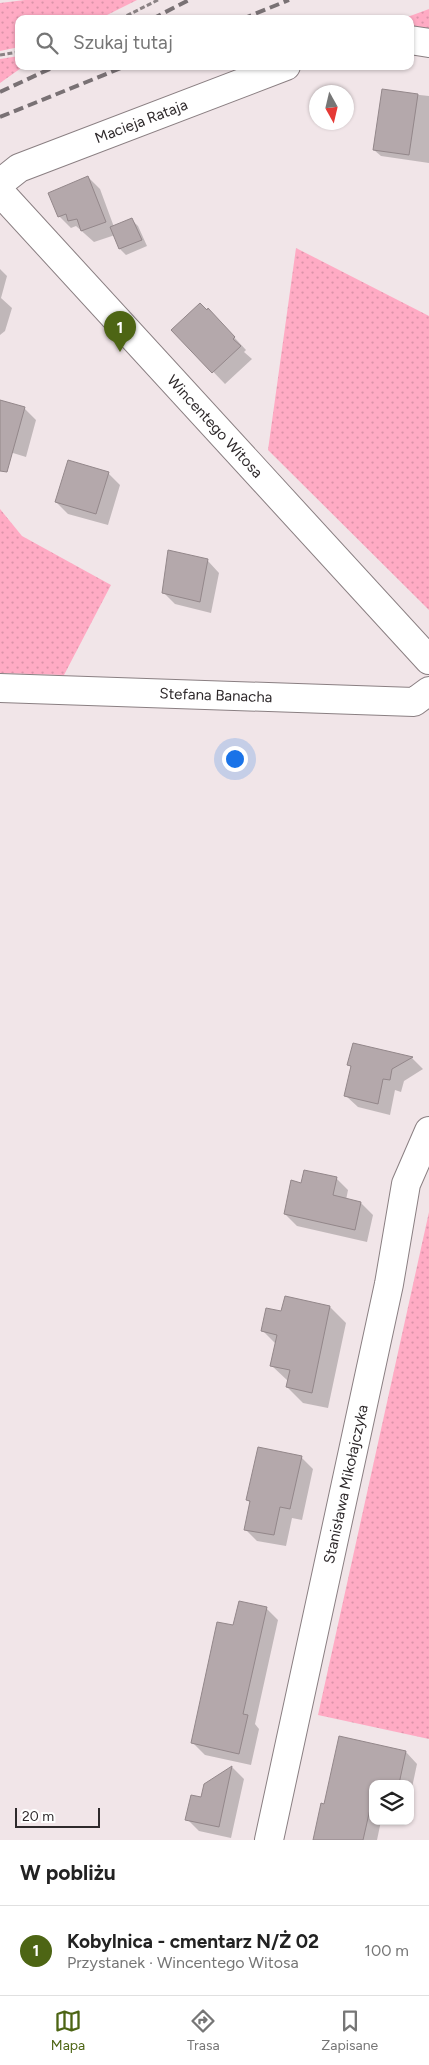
<!DOCTYPE html>
<html lang="pl">
<head>
<meta charset="utf-8">
<style>
	body { margin:0; font-family:Figtree,sans-serif; background:#f6f6f6; color:#222 }
	.controls { position:absolute; right:15px; bottom:15px; display:grid; overflow:hidden; border-radius:10px; box-shadow:0 1px 4px #0004 }
	.controls button { width:45px; height:45px; display:grid; place-items:center; padding:0; border:0; border-bottom:1px solid #e0e0e0; background:#fff; color:#222; font:25px sans-serif }
	.compass { position:absolute; left:309px; top:85px; width:45px; height:45px; border-radius:50%; background:#fff; box-shadow:0 1px 4px #0004; rotate:172deg }
	.scale { position:absolute; left:15px; bottom:12px; width:85px; box-sizing:border-box; padding-left:5px; border:2px solid #2e292b; border-top:0; font-size:14px; line-height:18px; white-space:nowrap; color:#2e292b; -webkit-text-stroke:4px #fff; paint-order:stroke }
	.you { position:absolute; left:234px; top:758px; width:18px; height:18px; margin:-12px; border:4px solid #fff; border-radius:50%; background:#1a73e8; box-shadow:0 0 0 8px #1a73e833 }
	.badge { display:grid; place-items:center; width:32px; height:32px; border-radius:50%; background:#4d6514; color:#fff; font-size:16px; font-weight:700 }
	.pin { position:absolute; translate:-50% -41px; filter:drop-shadow(0 1px 2px #0008) }
	.pin::after { content:''; position:absolute; top:26px; width:18px; height:15px; background:inherit; clip-path:polygon(0 0,100% 0,50% 100%) }
	.list { margin:0; padding:0; list-style:none }
	h2 { display:flex; justify-content:space-between; align-items:center; height:65px; margin:0; padding:0 20px; font-size:21px }
	h2 small { font-size:16px; font-weight:400; color:#767676 }
	.list li { display:grid; grid-template-columns:32px 1fr auto; gap:15px; align-items:center; box-sizing:border-box; height:90px; padding:0 20px; border-top:1px solid #e0e0e0 }
	.list b { display:block; font-size:19px; white-space:nowrap }
	.list p { margin:0; font-size:16px; white-space:nowrap; color:#767676 }
	.list em { font-size:16px; font-style:normal; color:#767676 }
	.icon { flex:none; width:28px; height:28px; fill:none; stroke:currentColor; stroke-width:2; stroke-linecap:round; stroke-linejoin:round }
	.map { position:relative; flex:none; width:429px; height:1840px; overflow:hidden }
	.search { position:absolute; background:#fff; box-shadow:0 1px 4px #0004; left:15px; right:15px; top:15px; height:55px; display:flex; align-items:center; gap:12px; box-sizing:border-box; padding:0 18px; border-radius:10px; color:#767676; font-size:19px }
	.sheet { height:155px; background:#fff }
	nav { display:flex; justify-content:space-around; align-items:center; box-sizing:border-box; height:70px; border-top:1px solid #e0e0e0; background:#fff; font-size:14px; color:#767676 }
	nav a { display:grid; justify-items:center; gap:2px }
	nav .on { color:#4d6514 }
	.map>svg:first-child { display:block }
	.grass { fill:url(#grass-dots) }
	.shadow { fill:#0003 }
	.building { fill:#b4a8ab; stroke:#93878a }
	.lines { fill:none; stroke-linecap:round; stroke-linejoin:round }
	.minor-casing { stroke:#8a7f82; stroke-width:30 }
	.path { stroke:#8a8284; stroke-width:3; stroke-dasharray:5 2.5; stroke-linecap:butt }
	.minor { stroke:#fff; stroke-width:28 }
	.rail { stroke:#797174; stroke-width:4; stroke-dasharray:10 5; stroke-linecap:butt }
	.labels { text-anchor:middle; stroke-width:5; stroke-linejoin:round; paint-order:stroke }
	.street-label { font-size:15px; fill:#2e292b; stroke:#fff }
</style>
</head>
<body>
<div class="map">
<svg width="429" height="1840" viewBox="0 0 429 1840">
	<defs>
		<pattern id="grass-dots" width="8" height="8" patternUnits="userSpaceOnUse" patternTransform="scale(1.25)"><rect width="8" height="8" fill="#ffabc4"/><path d="M2 2h.1M6 6h.1" fill="none" stroke="#db93a9" stroke-width="1.8" stroke-linecap="round"/></pattern>
	</defs>
	<rect width="100%" height="100%" fill="#f1e5e8"/>
	<!-- grass -->
	<path class="grass" d="M25,0H137L99,19H19V47L0,51V3Z
		M429,9V30L410,28V19H402Z
		M19,56V66H24L0,83V59Z
		M296,248L429,316V610L268,450Z
		M0,509L22,536L111,585L64,675L0,673Z
		M429,1212V1739L318,1715Z"/>
	<!-- shadow -->
	<path class="shadow" d="M383,91L429,96V163L381,156L374,150Z
		M88,177L100,189L114,227L132,220L138,226L147,246L126,255L120,249L115,235L94,242L76,226L71,228L59,216Z
		M0,269L7,276L1,298L12,308L5,331L0,335Z
		M220,322L246,350L244,352L252,359L225,384L173,330Z
		M0,400L24,408L36,420L26,457L0,449Z
		M108,473L120,485L108,525L68,514L56,502Z
		M208,561L219,573L211,613L175,604L163,592Z
		M354,1045L412,1058L423,1069L404,1081L401,1092L395,1090L390,1115L358,1107L346,1096L352,1068L349,1065Z
		M336,1178L348,1190L346,1200L361,1203L373,1215L367,1242L297,1226L285,1214L302,1184Z
		M330,1307L346,1323L328,1408L303,1403L287,1387L288,1381L271,1365L276,1344L263,1331Z
		M301,1457L313,1469L302,1520L292,1518L286,1546L257,1541L245,1529L251,1503L247,1500Z
		M266,1608L278,1620L255,1724L259,1729L251,1765L205,1755L193,1743L234,1627Z
		M406,1752L417,1764L410,1797V1784H373V1821H381L377,1840H314L325,1805Z
		M232,1767L244,1779L231,1838L199,1831L187,1819L202,1798L205,1785Z"/>
	<!-- building -->
	<path class="building" d="M382,89L418,94L409,155L373,150Z
		M88,176L106,222L81,231L77,219L68,221L66,214L58,217L48,193Z
		M132,218L142,240L119,249L110,227Z
		M200,303L207,310L208,308L235,337L233,339L241,346L212,373L171,330Z
		M0,400L25,407L7,472L0,471Z
		M68,460L109,472L96,514L55,502Z
		M168,550L208,559L200,602L162,593Z
		M353,1043L413,1057L392,1069L390,1080L383,1079L378,1104L344,1096L351,1066L347,1065Z
		M304,1170L337,1177L333,1195L361,1202L355,1230L284,1214L291,1180L301,1183Z
		M285,1296L330,1306L312,1393L286,1387L290,1370L270,1366L277,1335L261,1331L266,1308L281,1311Z
		M258,1447L302,1456L290,1509L280,1507L274,1535L244,1530L250,1501L246,1500Z
		M239,1601L267,1607L243,1714L248,1715L239,1754L191,1743L217,1622L233,1625Z
		M339,1736L406,1751L399,1784H373V1796L363,1840H313L321,1803L324,1804Z
		M232,1766L219,1827L185,1820L191,1795L201,1797L204,1784Z"/>
	<g class="lines">
		<!-- minor casing -->
		<g class="minor-casing">
			<g id="minor">
				<path d="M410,40L429,43"/>
				<path id="s1" d="M0,183L19,168L286,66"/>
				<path id="s2" d="M0,192L429,660"/>
				<path id="s3" d="M0,688L414,702L429,691"/>
				<path id="s4" d="M269,1840L389,1284L406,1184L429,1131"/>
			</g>
		</g>
		<!-- path -->
		<path class="path" d="M120,19L158,0
			M0,55L19,52"/>
		<!-- minor -->
		<use href="#minor" class="minor"/>
		<!-- rail -->
		<path class="rail" d="M152,19L189,0
			M242,19L289,0
			M0,92L56,66
			M0,117L126,66"/>
	</g>
	<g class="labels">
		<!-- street labels -->
		<g class="street-label">
			<text dy="5" stroke="none"><textPath href="#s1" startOffset="155">Macieja Rataja</textPath></text>
			<text dy="5" stroke="none"><textPath href="#s2" startOffset="318">Wincentego Witosa</textPath></text>
			<text dy="5" stroke="none"><textPath href="#s3" startOffset="216">Stefana Banacha</textPath></text>
			<text dy="5" stroke="none"><textPath href="#s4" startOffset="364">Stanisława Mikołajczyka</textPath></text>
		</g>
	</g>
</svg>
<div class="controls">
<button><svg class="icon" aria-label="layers" viewBox="0 0 24 24"><path d="M12 4l9 5-9 5-9-5zM3 14l9 5 9-5"/></svg></button>
</div>
<svg class="compass" viewBox="-18 -18 36 36"><path d="M0-13l5 13h-10z" fill="#e53935"/><path d="M0 13l5-13h-10z" fill="#767676"/></svg>
<div class="scale">20 m</div>
<div class="you"></div>
<div class="pin badge" style="left:120px;top:352px">1</div>
<div class="search"><svg class="icon" aria-label="search" viewBox="0 0 24 24"><circle cx="10" cy="10" r="6"/><path d="M15 15l6 6"/></svg>Szukaj tutaj</div>
</div>
<section class="sheet">
<h2>W pobliżu<small></small></h2>
<ul class="list">
<li><span class="badge">1</span><div><b>Kobylnica - cmentarz N/Ż 02</b><p>Przystanek · Wincentego Witosa</p></div><em>100 m</em></li>
</ul>
</section>
<nav>
<a class="on"><svg class="icon" aria-label="map" viewBox="0 0 24 24"><path d="M3 6l6-2 6 2 6-2v14l-6 2-6-2-6 2zM9 4v14M15 6v14"/></svg>Mapa</a>
<a><svg class="icon" aria-label="directions" viewBox="0 0 24 24"><path d="M12 3l9 9-9 9-9-9zM9 14v-3h6M13 9l2 2-2 2"/></svg>Trasa</a>
<a><svg class="icon" aria-label="saved" viewBox="0 0 24 24"><path d="M7 4h10v16l-5-4-5 4z"/></svg>Zapisane</a>
</nav>
</body>
</html>
